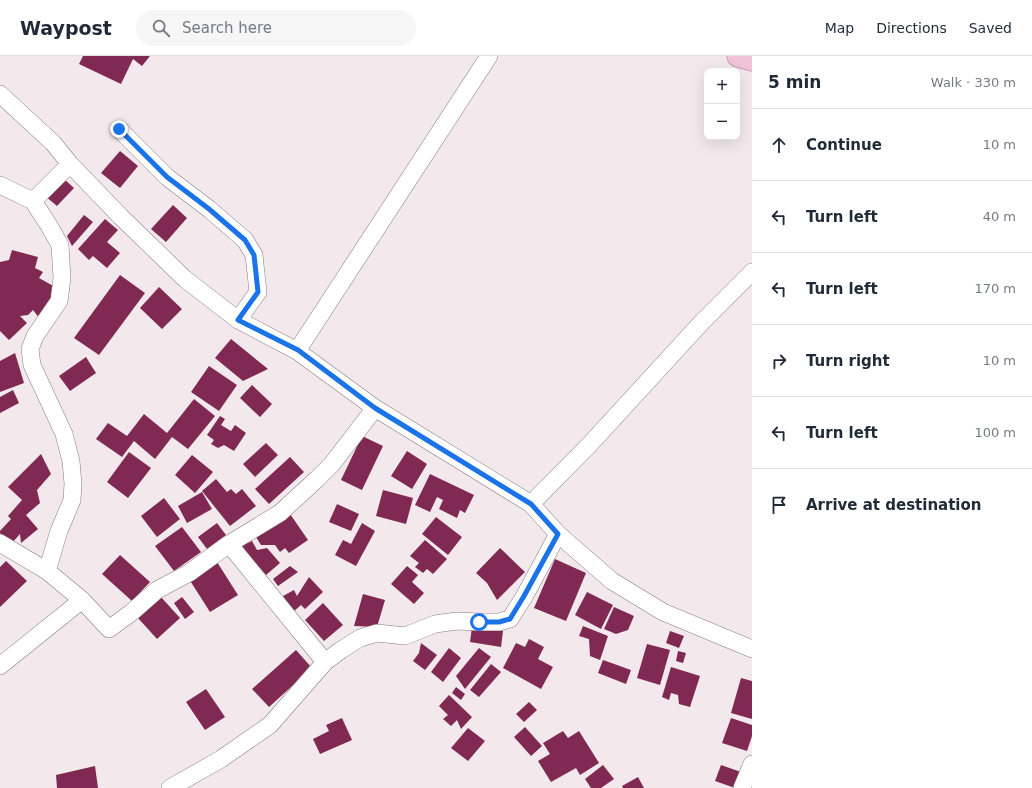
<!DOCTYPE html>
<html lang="en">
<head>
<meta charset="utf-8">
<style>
	body { margin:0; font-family:"DejaVu Sans",sans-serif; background:#f6f6f7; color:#1f2937 }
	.controls { position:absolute; right:12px; top:12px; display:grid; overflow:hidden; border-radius:8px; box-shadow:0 4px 16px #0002 }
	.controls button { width:36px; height:36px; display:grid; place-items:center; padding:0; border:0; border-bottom:1px solid #e0e1e3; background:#fff; color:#1f2937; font:20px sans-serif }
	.stop { position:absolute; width:12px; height:12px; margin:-9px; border:3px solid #1a73e8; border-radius:50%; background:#fff }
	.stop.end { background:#1a73e8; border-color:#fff; box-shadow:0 1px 4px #0008 }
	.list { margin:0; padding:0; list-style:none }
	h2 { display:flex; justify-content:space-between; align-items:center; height:52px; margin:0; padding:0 16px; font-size:17px }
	h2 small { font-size:13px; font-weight:400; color:#747a83 }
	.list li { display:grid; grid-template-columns:26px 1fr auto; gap:12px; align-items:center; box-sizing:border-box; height:72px; padding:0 16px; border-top:1px solid #e0e1e3 }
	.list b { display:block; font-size:15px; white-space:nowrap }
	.list em { font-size:13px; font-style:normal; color:#747a83 }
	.icon { flex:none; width:22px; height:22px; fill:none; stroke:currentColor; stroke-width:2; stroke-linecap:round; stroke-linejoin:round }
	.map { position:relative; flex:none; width:752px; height:732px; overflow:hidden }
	header { display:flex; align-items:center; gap:24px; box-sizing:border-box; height:56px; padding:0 20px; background:#fff; border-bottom:1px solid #e0e1e3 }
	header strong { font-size:19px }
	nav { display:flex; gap:22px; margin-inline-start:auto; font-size:14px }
	.search { width:280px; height:36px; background:#f6f6f7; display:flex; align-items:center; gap:10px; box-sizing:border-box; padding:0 14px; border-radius:22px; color:#747a83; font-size:15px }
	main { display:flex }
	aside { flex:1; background:#fff }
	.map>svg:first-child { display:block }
	.building { fill:#7f2953 }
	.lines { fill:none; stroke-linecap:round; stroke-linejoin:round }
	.minor-casing { stroke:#857c7f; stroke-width:18 }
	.primary-casing { stroke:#a77388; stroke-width:23 }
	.minor { stroke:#fff; stroke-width:17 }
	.primary { stroke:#f1c3d6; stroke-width:22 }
	.route { stroke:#1a73e8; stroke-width:5 }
</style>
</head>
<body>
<header>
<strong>Waypost</strong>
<div class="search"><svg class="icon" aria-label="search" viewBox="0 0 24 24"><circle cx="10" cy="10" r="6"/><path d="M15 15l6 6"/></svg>Search here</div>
<nav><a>Map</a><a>Directions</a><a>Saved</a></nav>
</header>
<main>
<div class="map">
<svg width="752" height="732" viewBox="0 0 752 732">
	<rect width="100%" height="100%" fill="#f3e9ec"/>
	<!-- building -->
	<path class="building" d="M83,0H150L142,10L133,3L121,28L79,8Z
		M120,95L138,110L120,132L101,117Z
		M63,122L74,132L57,150L45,140Z
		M173,149L187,162L166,186L151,173Z
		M84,159L93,166L72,190L67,180Z
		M105,163L118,174L107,186L120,197L107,212L93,200L89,204L78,193Z
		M12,194L38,201L35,212L43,216L39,222L57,232L40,263L33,254L28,259L20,260L27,267L9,284L0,275V206L9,204Z
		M120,219L145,237L99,299L74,282Z
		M159,231L182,253L162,273L140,252Z
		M231,283L268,313L243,325L215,302Z
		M15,297L24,327L0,336V305Z
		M86,301L96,317L70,335L59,320Z
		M209,310L237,329L219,355L191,336Z
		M252,329L272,348L260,361L240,342Z
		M13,334L19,347L0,357V341Z
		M194,343L215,360L188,393L172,381L155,403L134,385L122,401L96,383L108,367L127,380L144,358L167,377Z
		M220,360L225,363L221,369L231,375L235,369L246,377L234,395L224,389L218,392L211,388L214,384L207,379Z
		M362,380L383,390L362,434L341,424Z
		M266,387L278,399L255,421L243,408Z
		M407,395L427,408L412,433L391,420Z
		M129,396L151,412L128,442L107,426Z
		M41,398L51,418L37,434L40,447L26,459L38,473L21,487L20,478L11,488L0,477V475L11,463L8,460L22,444L8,431Z
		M192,399L213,416L195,437L175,419Z
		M290,401L304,416L269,448L255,433Z
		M430,418L474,439L465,457L460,454L457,462L439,453L443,444L437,441L430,456L415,449Z
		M216,423L227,436L231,433L236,438L242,433L256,450L230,470L202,435Z
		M383,434L413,442L406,468L376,460Z
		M202,436L212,453L187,467L178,450Z
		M164,442L180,463L157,481L141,460Z
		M337,448L359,458L351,475L329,466Z
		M288,455L308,484L289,497L285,492L280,496L275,489H261L254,478Z
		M436,461L462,481L448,499L422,478Z
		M217,467L226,479L207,493L198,481Z
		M362,467L375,475L356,510L335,499L343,484L351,488Z
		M182,471L201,496L174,515L155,490Z
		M425,484L447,503L433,518L427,513L423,517L415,511L419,507L410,500Z
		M252,485L257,494L267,492L280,507L266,519L241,490Z
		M500,492L525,516L497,544L487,527L476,517Z
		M120,499L150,526L132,545L102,518Z
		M555,503L586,517L566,565L534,552Z
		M6,505L27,525L0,551V511Z
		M217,506L238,539L210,556L189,523Z
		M290,510L298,516L278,530L273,523Z
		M407,510L418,519L412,526L424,537L414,548L391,528Z
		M309,521L323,536L305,553L301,549L292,557L283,540L294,534L297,540Z
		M587,536L613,549L601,573L575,559Z
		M363,538L385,544L377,571L354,570Z
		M161,541L180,562L157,583L138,562Z
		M182,541L194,556L185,563L174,547Z
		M323,547L343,569L324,585L305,564Z
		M614,551L634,560L628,574L616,578L604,573Z
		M583,570L608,580L600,604L590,600L589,583L579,580Z
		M472,571L503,575L501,591L470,586Z
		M670,575L684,580L679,592L666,587Z
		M529,583L544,591L538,603L553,611L541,633L503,612L516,587L525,591Z
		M421,587L437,599L425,614L413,605L419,597Z
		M647,588L670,594L660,629L637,622Z
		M449,592L461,602L443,626L431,616Z
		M479,592L491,601L465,633L456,620Z
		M296,594L312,612L269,651L252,633Z
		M678,595L686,597L683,607L676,605Z
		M603,604L631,614L626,628L598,617Z
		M491,608L501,616L479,641L470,634Z
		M671,611L700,620L690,651L679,648L678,639L671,637L669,644L662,641Z
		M741,622L752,625V663L731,657Z
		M456,631L465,638L461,644L452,637Z
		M206,633L225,661L205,674L186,646Z
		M449,639L472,661L461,673L457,664L451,670L443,663L448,659L439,650Z
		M529,646L537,654L524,666L516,658Z
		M342,662L352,684L320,698L313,683L329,675L326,669Z
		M731,662L752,669V680L747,695L722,687Z
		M525,671L542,690L531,700L514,681Z
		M468,672L485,685L468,705L451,692Z
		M563,675L568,682L579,675L599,707L580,719L576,712L551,726L538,705L550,698L543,687Z
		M603,709L614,723L601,732H591L585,723Z
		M721,709L741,716L735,732L715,725Z
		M95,710L98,732H57L56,719Z
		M638,721L644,732H623L622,730Z"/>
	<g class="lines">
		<!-- minor casing -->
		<g class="minor-casing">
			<path id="minor" d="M0,38L53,87L70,108L121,161L185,223L238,264L297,295L375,352L531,448L558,478L612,525L663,556L752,593
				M119,73L167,121L209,153L245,184L254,199L258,236L238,264
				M0,129L33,145L48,168L60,189L62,222L59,245L35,280L30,293L32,309L64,378L71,405L73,428L72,444L59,475L47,515
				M33,145L70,108
				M297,295L489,0
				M531,448L591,387L702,266L752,216
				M0,487L47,515L82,544L109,573L132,556L157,534L189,517L229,488L280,457L317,423L332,408L375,352
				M229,488L325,606
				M0,610L82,544
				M170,732L221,703L270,669L325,606L341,594L360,582L377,577L405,580L435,568L457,565L479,566H499L510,563L524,541L558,478
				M742,732L752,708"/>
		</g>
		<!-- primary casing -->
		<g class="primary-casing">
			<path id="primary" d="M738,0L752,4"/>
		</g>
		<!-- minor -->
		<use href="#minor" class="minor"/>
		<!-- primary -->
		<use href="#primary" class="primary"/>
	</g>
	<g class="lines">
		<!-- route -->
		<path class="route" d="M119,73L167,121L209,153L245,184L254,199L258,236L238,264L298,294L375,352L531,448L558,478L524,540L510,563L499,566H479"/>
	</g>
</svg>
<div class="controls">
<button>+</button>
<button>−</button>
</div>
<div class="stop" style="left:479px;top:566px"></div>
<div class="stop end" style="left:119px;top:73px"></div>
</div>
<aside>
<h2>5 min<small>Walk · 330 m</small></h2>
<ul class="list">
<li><svg class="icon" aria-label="ahead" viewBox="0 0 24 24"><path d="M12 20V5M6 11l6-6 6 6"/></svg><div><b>Continue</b></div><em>10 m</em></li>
<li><svg class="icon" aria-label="left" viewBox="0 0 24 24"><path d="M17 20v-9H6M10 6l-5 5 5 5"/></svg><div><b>Turn left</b></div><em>40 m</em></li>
<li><svg class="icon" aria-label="left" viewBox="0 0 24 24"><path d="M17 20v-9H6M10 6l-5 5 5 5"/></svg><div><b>Turn left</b></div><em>170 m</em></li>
<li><svg class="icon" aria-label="right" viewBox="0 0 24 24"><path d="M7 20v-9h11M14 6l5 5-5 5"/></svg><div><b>Turn right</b></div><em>10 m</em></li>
<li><svg class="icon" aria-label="left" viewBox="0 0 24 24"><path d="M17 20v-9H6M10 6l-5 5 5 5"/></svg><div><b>Turn left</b></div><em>100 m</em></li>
<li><svg class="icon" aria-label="arrive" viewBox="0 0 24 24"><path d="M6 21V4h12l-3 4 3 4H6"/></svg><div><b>Arrive at destination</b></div></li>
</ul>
</aside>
</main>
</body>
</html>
